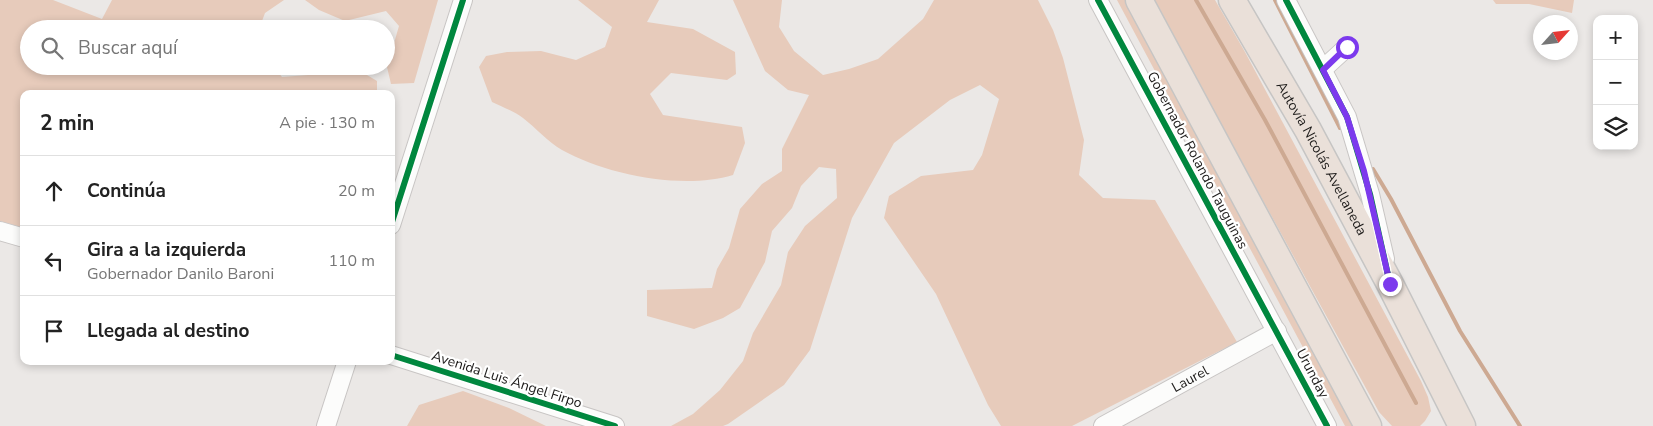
<!DOCTYPE html>
<html lang="es">
<head>
<meta charset="utf-8">
<style>
	body { margin:0; font-family:"Nunito Sans",sans-serif; background:#f6f6f6; color:#222 }
	.controls { position:absolute; right:15px; top:15px; display:grid; overflow:hidden; border-radius:10px; box-shadow:0 2px 8px #0003 }
	.controls button { width:45px; height:45px; display:grid; place-items:center; padding:0; border:0; border-bottom:1px solid #e0e0e0; background:#fff; color:#222; font:25px sans-serif }
	.compass { position:absolute; left:1533px; top:15px; width:45px; height:45px; border-radius:50%; background:#fff; box-shadow:0 2px 8px #0003; rotate:63deg }
	.stop { position:absolute; width:15px; height:15px; margin:-11px; border:4px solid #7c3aed; border-radius:50%; background:#fff }
	.stop.end { background:#7c3aed; border-color:#fff; box-shadow:0 1px 5px #0008 }
	.list { margin:0; padding:0; list-style:none }
	h2 { display:flex; justify-content:space-between; align-items:center; height:65px; margin:0; padding:0 20px; font-size:21px }
	h2 small { font-size:16px; font-weight:400; color:#767676 }
	.list li { display:grid; grid-template-columns:32px 1fr auto; gap:15px; align-items:center; box-sizing:border-box; height:70px; padding:0 20px; border-top:1px solid #e0e0e0 }
	.list b { display:block; font-size:19px; white-space:nowrap }
	.list p { margin:0; font-size:16px; white-space:nowrap; color:#767676 }
	.list em { font-size:16px; font-style:normal; color:#767676 }
	.icon { flex:none; width:28px; height:28px; fill:none; stroke:currentColor; stroke-width:2; stroke-linecap:round; stroke-linejoin:round }
	.map { position:relative; flex:none; width:1653px; height:426px; overflow:hidden }
	.search { position:absolute; background:#fff; box-shadow:0 2px 8px #0003; left:20px; top:20px; width:375px; height:55px; display:flex; align-items:center; gap:12px; box-sizing:border-box; padding:0 18px; border-radius:28px; color:#767676; font-size:19px }
	.panel { position:absolute; background:#fff; box-shadow:0 2px 8px #0003; left:20px; top:90px; width:375px; height:275px; border-radius:10px }
	.map>svg:first-child { display:block }
	.green { fill:#e7cbbb }
	.lines { fill:none; stroke-linecap:round; stroke-linejoin:round }
	.stream { stroke:#cda992; stroke-width:4 }
	.minor-casing { stroke:#c8c5c4; stroke-width:20 }
	.highway-casing { stroke:#c6c5c4; stroke-width:29 }
	.minor { stroke:#fcfcfb; stroke-width:18 }
	.highway { stroke:#eae0d9; stroke-width:26 }
	.cycleway-casing { stroke:#fff; stroke-width:9 }
	.cycleway { stroke:#00873e; stroke-width:6 }
	.route { stroke:#7c3aed; stroke-width:6 }
	.labels { text-anchor:middle; stroke-width:4.5; stroke-linejoin:round; paint-order:stroke }
	.street-label { font-size:14px; fill:#1d1b1a; stroke:#fff }
</style>
</head>
<body>
<div class="map">
<svg width="1653" height="426" viewBox="0 0 1653 426">
	<rect width="100%" height="100%" fill="#ebe8e6"/>
	<!-- green -->
	<path class="green" d="M0,0H53L102,19L112,0H284L265,13L259,29H29V66H273L282,77L308,75L340,66H352L377,81V94H24V228L0,221Z
		M305,0H438L414,83L391,84L387,67L399,26L386,11L345,21L319,10Z
		M578,0H659L647,22L693,29L735,52L736,74L727,80L671,73L650,94L663,115L742,127L745,143L733,175C683,190 607,175 562,150C548,142 536,128 523,118C514,111 502,107 492,102L479,67L486,56L507,52L541,51L576,60L605,47L612,27Z
		M733,0H782L779,27L794,51L823,75L849,69L878,59L923,19L934,0H1038L1053,30L1063,58L1084,140L1079,175L1103,198L1155,200L1237,342L1072,426H1001L988,405L936,294L884,218L889,196L921,176L973,170L982,155L999,99L980,85L950,100L894,143L852,218L810,350L784,385L728,424L723,426H671L693,414L720,390L743,361L753,333L781,285L788,252L805,226L837,198L836,169L819,167L801,186L792,208L772,231L765,262L740,308L723,318L694,329L647,316V290L712,288L717,269L729,248L740,209L762,184L782,171V149L809,95L788,90L765,71Z
		M1117,0H1134L1361,426H1345Z
		M1153,0H1215L1245,52L1421,381L1428,397L1431,411L1425,421L1420,426H1392L1379,412Z
		M1493,0H1574L1572,13L1529,4H1496Z
		M463,391L509,408L546,426H407L419,405Z"/>
	<g class="lines">
		<!-- stream -->
		<path class="stream" d="M1196,0L1265,120L1416,403
			M1275,0L1340,128
			M1373,169L1391,199L1460,331L1520,426"/>
		<!-- minor casing -->
		<g class="minor-casing">
			<g id="minor">
				<path d="M1098,0L1327,426"/>
				<path d="M1286,0L1347,117L1370,194L1385,259"/>
				<path d="M1323,69L1347,47"/>
				<path d="M391,225L463,0"/>
				<path d="M0,231L24,238"/>
				<path d="M391,355L615,426"/>
				<path d="M326,426L347,361"/>
				<path id="s1" d="M1103,426L1277,331"/>
			</g>
		</g>
		<!-- highway casing -->
		<g class="highway-casing">
			<g id="highway">
				<path d="M1139,0L1368,426"/>
				<path id="s2" d="M1232,0L1308,130L1390,284L1462,426"/>
			</g>
		</g>
		<!-- minor -->
		<use href="#minor" class="minor"/>
		<!-- highway -->
		<use href="#highway" class="highway"/>
		<!-- cycleway casing -->
		<g class="cycleway-casing">
			<path id="cycleway" d="M1098,0L1327,426
				M1286,0L1347,117L1370,194L1390,284
				M391,225L463,0
				M391,355L615,426"/>
		</g>
		<!-- cycleway -->
		<use href="#cycleway" class="cycleway"/>
	</g>
	<g class="lines">
		<!-- route -->
		<path class="route" d="M1347,47L1323,70L1347,117L1364,171L1390,284"/>
	</g>
	<g class="labels">
		<!-- street labels -->
		<g class="street-label">
			<text dy="5" stroke="none"><textPath href="#s2" startOffset="182">Autovía Nicolás Avellaneda</textPath></text>
			<text transform="translate(1198 160) rotate(62)" y="5">Gobernador Rolando Tauguinas</text>
			<text transform="translate(1313 373) rotate(62)" y="5">Urunday</text>
			<text dy="5" stroke="none"><textPath href="#s1" startOffset="99">Laurel</textPath></text>
			<text transform="translate(507 379) rotate(18)" y="5">Avenida Luis Ángel Firpo</text>
		</g>
	</g>
</svg>
<div class="controls">
<button>+</button>
<button>−</button>
<button><svg class="icon" aria-label="layers" viewBox="0 0 24 24"><path d="M12 4l9 5-9 5-9-5zM3 14l9 5 9-5"/></svg></button>
</div>
<svg class="compass" viewBox="-18 -18 36 36"><path d="M0-13l5 13h-10z" fill="#e53935"/><path d="M0 13l5-13h-10z" fill="#767676"/></svg>
<div class="stop" style="left:1347px;top:47px"></div>
<div class="stop end" style="left:1390px;top:284px"></div>
<div class="search"><svg class="icon" aria-label="search" viewBox="0 0 24 24"><circle cx="10" cy="10" r="6"/><path d="M15 15l6 6"/></svg>Buscar aquí</div>
<section class="panel">
<h2>2 min<small>A pie · 130 m</small></h2>
<ul class="list">
<li><svg class="icon" aria-label="ahead" viewBox="0 0 24 24"><path d="M12 20V5M6 11l6-6 6 6"/></svg><div><b>Continúa</b></div><em>20 m</em></li>
<li><svg class="icon" aria-label="left" viewBox="0 0 24 24"><path d="M17 20v-9H6M10 6l-5 5 5 5"/></svg><div><b>Gira a la izquierda</b><p>Gobernador Danilo Baroni</p></div><em>110 m</em></li>
<li><svg class="icon" aria-label="arrive" viewBox="0 0 24 24"><path d="M6 21V4h12l-3 4 3 4H6"/></svg><div><b>Llegada al destino</b></div></li>
</ul>
</section>
</div>
</body>
</html>
